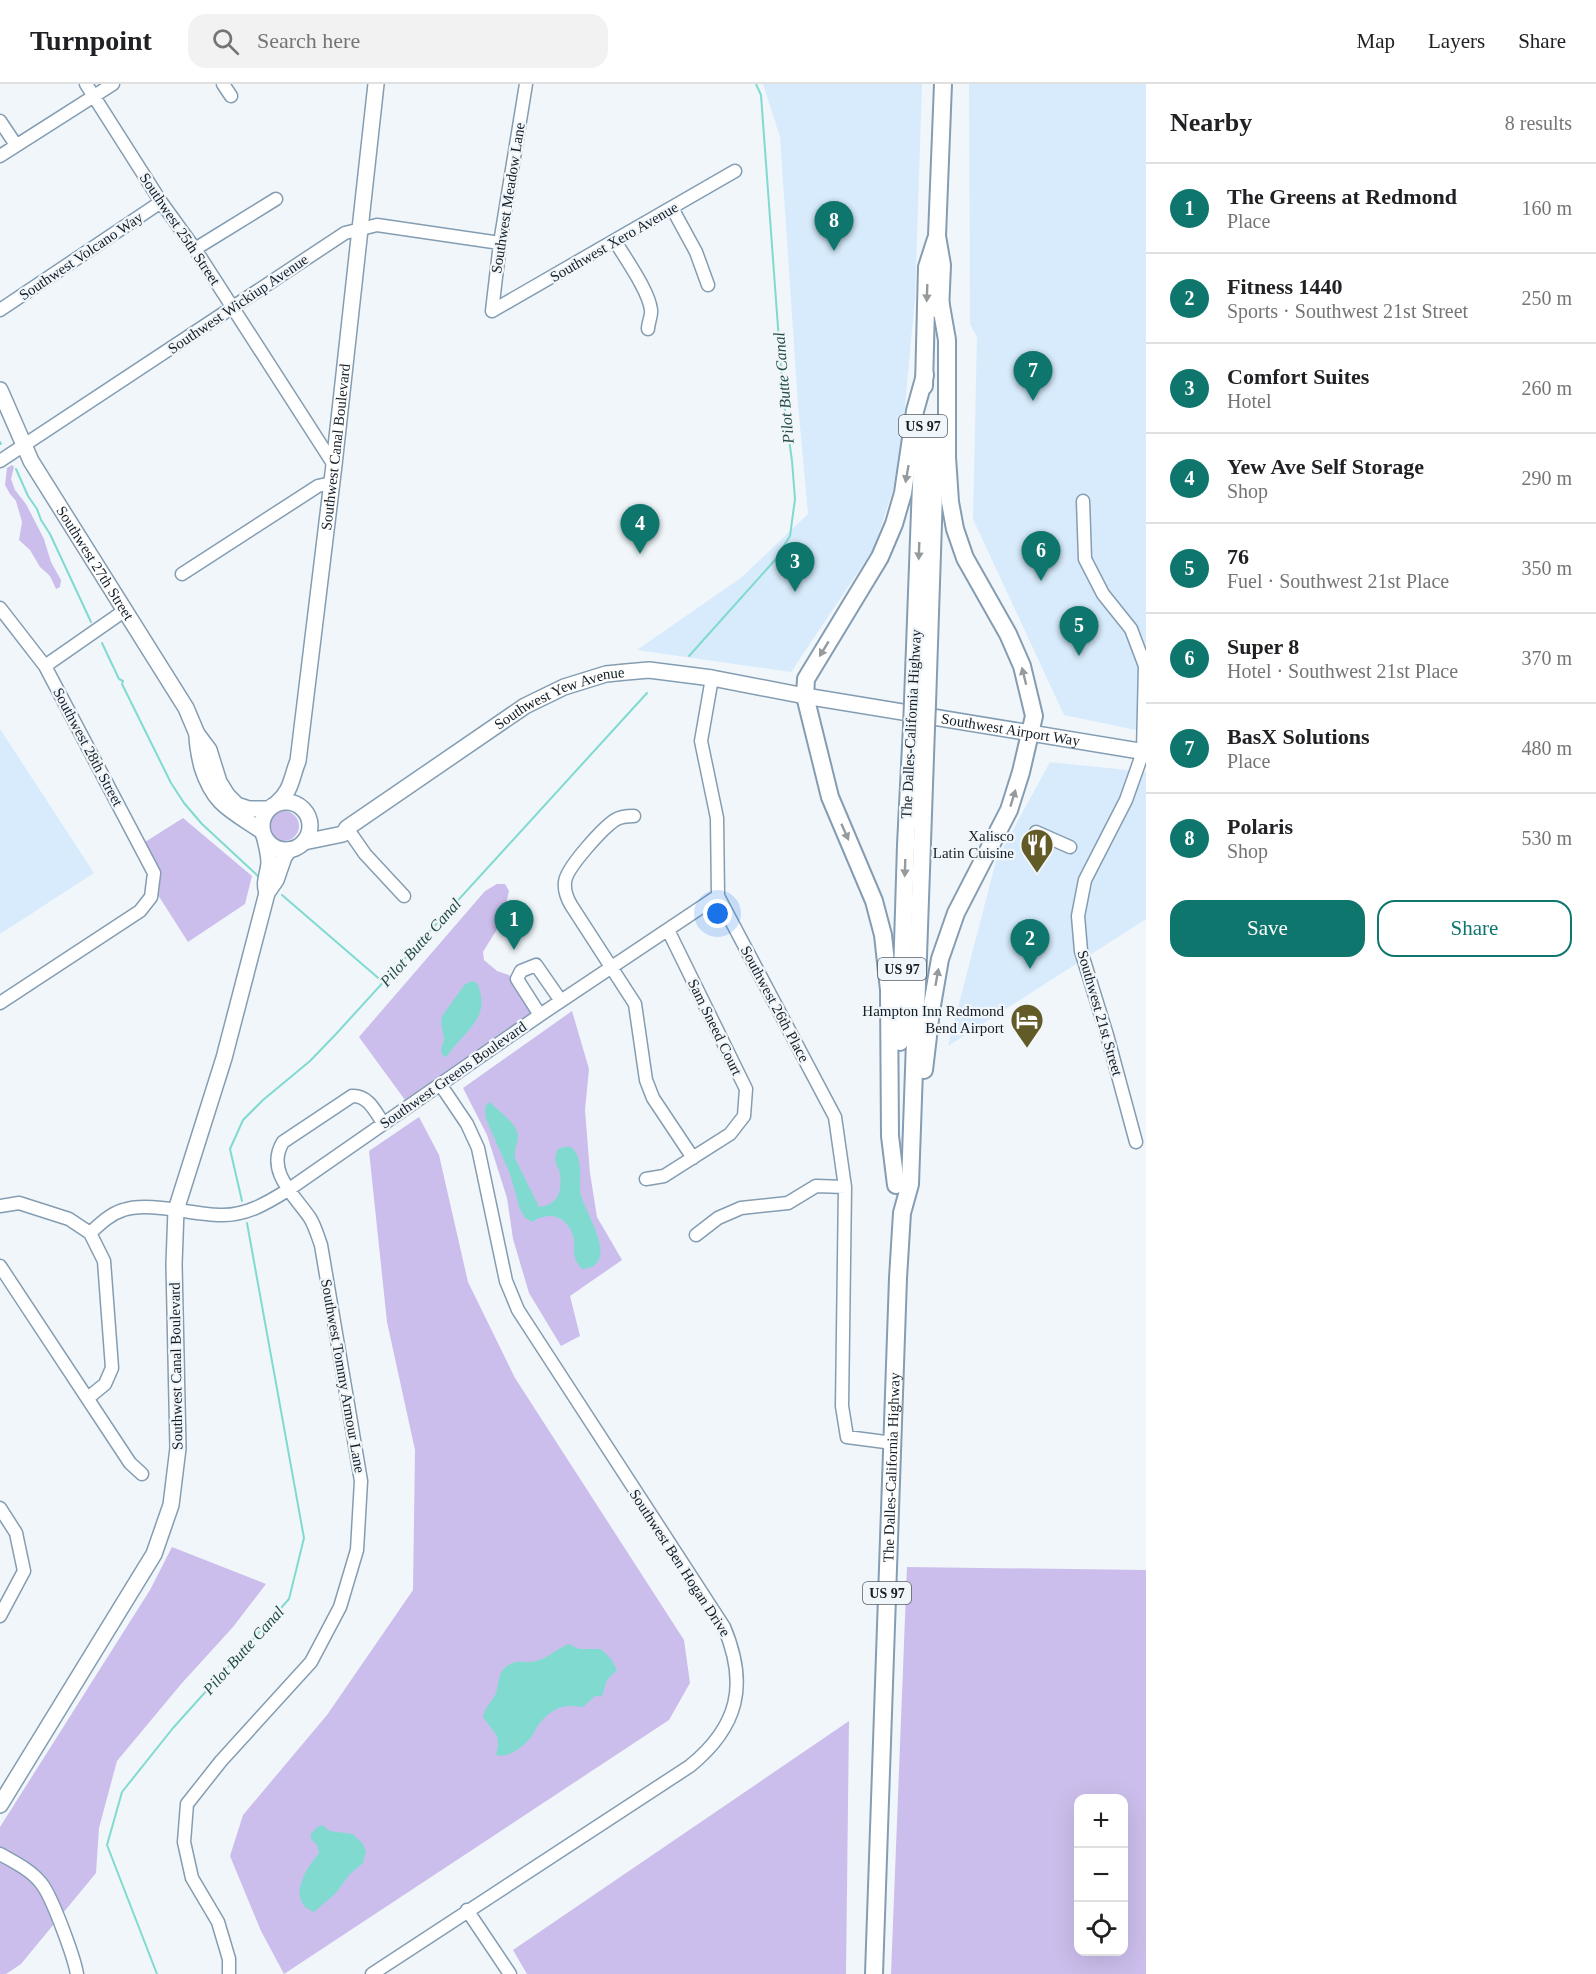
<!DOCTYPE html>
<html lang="en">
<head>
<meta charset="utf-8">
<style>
	body { margin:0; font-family:"Times New Roman",serif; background:#f2f2f2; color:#202124 }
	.controls { position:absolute; right:18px; bottom:18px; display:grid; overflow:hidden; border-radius:12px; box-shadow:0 6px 24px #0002 }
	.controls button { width:54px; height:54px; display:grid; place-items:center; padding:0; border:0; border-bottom:2px solid #e0e0e0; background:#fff; color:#202124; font:30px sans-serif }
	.you { position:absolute; left:718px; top:830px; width:21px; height:21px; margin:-15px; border:4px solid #fff; border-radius:50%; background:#1a73e8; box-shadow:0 0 0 9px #1a73e833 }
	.badge { display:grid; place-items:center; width:39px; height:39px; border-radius:50%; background:#0f766e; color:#fff; font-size:20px; font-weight:700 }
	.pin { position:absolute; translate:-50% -50px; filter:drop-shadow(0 2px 3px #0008) }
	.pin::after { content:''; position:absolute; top:32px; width:21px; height:18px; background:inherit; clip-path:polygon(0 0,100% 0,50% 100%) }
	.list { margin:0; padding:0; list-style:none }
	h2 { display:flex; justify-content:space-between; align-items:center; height:78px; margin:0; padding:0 24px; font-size:26px }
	h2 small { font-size:20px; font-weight:400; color:#757577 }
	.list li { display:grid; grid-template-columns:39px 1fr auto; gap:18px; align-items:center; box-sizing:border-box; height:90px; padding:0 24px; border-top:2px solid #e0e0e0 }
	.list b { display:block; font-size:22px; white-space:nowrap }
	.list p { margin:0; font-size:20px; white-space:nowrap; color:#757577 }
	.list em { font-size:20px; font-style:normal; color:#757577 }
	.actions { display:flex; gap:12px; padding:18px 24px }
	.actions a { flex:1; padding:14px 0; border:2px solid #0f766e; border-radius:18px; text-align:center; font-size:21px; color:#0f766e }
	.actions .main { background:#0f766e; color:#fff }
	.icon { flex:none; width:33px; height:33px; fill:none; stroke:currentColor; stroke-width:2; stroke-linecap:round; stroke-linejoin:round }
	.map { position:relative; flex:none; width:1146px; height:1890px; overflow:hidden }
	header { display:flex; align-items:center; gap:36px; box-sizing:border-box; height:84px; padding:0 30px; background:#fff; border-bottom:2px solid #e0e0e0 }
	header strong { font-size:28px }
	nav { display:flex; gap:33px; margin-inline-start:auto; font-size:21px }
	.search { width:420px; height:54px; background:#f2f2f2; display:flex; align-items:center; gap:15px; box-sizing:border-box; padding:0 21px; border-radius:18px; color:#757577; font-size:22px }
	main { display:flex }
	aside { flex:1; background:#fff }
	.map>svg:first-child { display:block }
	.built { fill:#d7ebfc }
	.green { fill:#ccbeec; fill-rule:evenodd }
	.water { fill:#81dad0 }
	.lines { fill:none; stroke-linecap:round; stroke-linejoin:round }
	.stream { stroke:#81dad0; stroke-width:2 }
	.minor-casing { stroke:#849db2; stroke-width:15 }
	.major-casing { stroke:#849db2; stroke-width:18 }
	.highway-casing { stroke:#849db2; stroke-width:20 }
	.minor { stroke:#fff; stroke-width:12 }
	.major { stroke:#fff; stroke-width:15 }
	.highway { stroke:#fff; stroke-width:16 }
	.highway-bridge-casing { stroke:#849db2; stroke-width:20; stroke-linecap:butt }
	.highway-bridge { stroke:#fff; stroke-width:16 }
	.oneway { fill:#959a9d }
	.labels { text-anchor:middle; stroke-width:4.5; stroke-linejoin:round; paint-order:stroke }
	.shield { fill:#f0f6fa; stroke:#565f66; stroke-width:1.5 }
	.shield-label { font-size:14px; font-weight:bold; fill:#141e26 }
	.street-label { font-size:15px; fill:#141e26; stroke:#f0f6fa }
	.poi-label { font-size:15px; fill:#141e26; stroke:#f0f6fa; text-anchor:end }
	.water-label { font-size:16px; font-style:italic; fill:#234c47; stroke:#f0f6fa }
</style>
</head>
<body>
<header>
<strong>Turnpoint</strong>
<div class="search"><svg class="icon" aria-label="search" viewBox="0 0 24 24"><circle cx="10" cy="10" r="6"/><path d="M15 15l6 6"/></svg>Search here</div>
<nav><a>Map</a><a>Layers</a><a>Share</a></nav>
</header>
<main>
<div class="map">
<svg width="1146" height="1890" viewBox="0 0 1146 1890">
	<rect width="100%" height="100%" fill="#f0f6fa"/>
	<!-- built -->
	<path class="built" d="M763,0H922L915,214L899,387L874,464L791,588L637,566L742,493L808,430L798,320L780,53Z
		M969,0H1146V648L1064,631L973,435L977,253L970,240Z
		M0,645L94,789L0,850Z
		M1050,678L1146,688V835L948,962L996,777Z"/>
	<!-- green -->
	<path class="green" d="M12,381L14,383L11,395L15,406L26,420L44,455L51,478L61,496L60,503L56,505L50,492L40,483L30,466L19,456L22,438L16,417L10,410L5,401L7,384Z
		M269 742a15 15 0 1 1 30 0a15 15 0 1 1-30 0Z
		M183,734L252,792L245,820L188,858L158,811C163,790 156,776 145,758Z
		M497,800H505L509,807L502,837L483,868L484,876L497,887L509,891L533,928L405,1016L359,953L485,807Z
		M572,927L589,985L585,1026L590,1089L597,1133L622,1176L570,1212L580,1252L561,1262L529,1209L513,1155L507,1114L487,1051L463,1004Z
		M419,1033L439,1071L468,1198L515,1294L684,1556L690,1599L669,1636L284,1890L261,1847L230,1772L243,1731L327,1631L413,1506L415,1366L387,1238L369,1067Z
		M172,1463L266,1500L233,1543L182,1599L117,1677L99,1744L96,1789L21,1880L6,1890H0V1743L150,1506Z
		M907,1483L1146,1486V1890H891ZM1078,1714H1124V1868H1078Z
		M849,1637L846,1890H527L513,1866Z"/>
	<!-- water -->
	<path class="water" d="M472,897L477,899C493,934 463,948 447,972L444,973L441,967L444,955L441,938L442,932L465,900Z
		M490,1018C499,1028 519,1040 518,1054C517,1061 514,1066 515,1074L539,1123C560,1121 563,1104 559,1086C558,1084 555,1077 555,1076C555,1073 557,1069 557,1066C563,1063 569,1060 574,1066C584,1078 578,1098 581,1112C587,1131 621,1183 582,1185C568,1169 578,1164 572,1149C564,1130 547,1128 532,1138L524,1133L520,1125L510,1090L486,1035L485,1027L486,1021Z
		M569,1560L579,1565H601L611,1575L617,1586L607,1596L602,1612H595L583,1623C575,1622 567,1621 559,1624C552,1627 544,1633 540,1639C536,1643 535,1648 532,1652C525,1662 508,1675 496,1671L498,1661L497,1652L483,1633C485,1623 489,1621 494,1613C499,1606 497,1594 502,1587C513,1573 523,1580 536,1577C549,1574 557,1564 569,1560Z
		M322,1741L330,1747L353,1750L363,1760L366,1768L363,1779L350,1790L336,1809L314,1828C286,1818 305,1785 319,1769L317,1761L311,1755V1750L317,1743Z"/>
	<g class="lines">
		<!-- stream -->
		<path class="stream" d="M0,358L1,360
			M16,385L28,412L37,425L41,436L50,450L91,538
			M102,559L119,595L123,597L122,600L171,699L184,719L202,740L259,793
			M689,572L775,476L790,452L795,415L792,377L783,312L761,11L756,0
			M282,811L384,899
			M242,1117L230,1065L243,1036L263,1016L310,977L336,950L647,609
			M157,1890L107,1761L122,1708L173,1644L289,1515L304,1454L247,1139"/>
		<!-- minor casing -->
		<g class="minor-casing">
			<path id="minor" d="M86,0L161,118L195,165L334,381
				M223,0L231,12
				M0,37L16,61
				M0,72L113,0
				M672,124L696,168L708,201
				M615,157C625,174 649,207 651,226C652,231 648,239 648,245
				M195,165L276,115
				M0,226L161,118
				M492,227L735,87
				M492,227L500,159L526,0
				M0,377L345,149L377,141L500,159
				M1083,417L1085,475L1103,510L1131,545L1145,582L1143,668L1126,716L1085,796L1078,832L1081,867L1107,951L1136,1058
				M182,490L318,402L331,399
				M0,524L45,582L154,789L151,813L140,827L0,919
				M45,582L124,527
				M712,594L701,657L717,734L718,812L835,1033L845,1103
				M634,732C628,732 621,732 615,736C603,744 566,784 565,798C564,806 567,814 571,821L635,920L646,996L653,1014L693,1074
				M347,744L365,770L404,812
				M1036,748L1070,763
				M540,931L517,895L521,887L536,881L561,917
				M646,1095L664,1092L730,1050L744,1032L746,1005L668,846
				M0,1122L19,1119L69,1135L90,1149L104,1177L112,1284L105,1300L88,1314
				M90,1149C100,1140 110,1130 123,1126C149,1117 193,1131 220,1131C246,1132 267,1119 288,1106L540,931L718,812
				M696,1151L718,1134L741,1124L788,1119L816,1102L845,1103L842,1322L847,1353L893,1359
				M0,1182L130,1379L142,1390
				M0,1424L16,1449L24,1487L0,1532
				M0,1770C14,1778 31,1786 41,1799C52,1812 74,1873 77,1890
				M467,1826L510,1890
				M229,1890V1875L218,1838L192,1794L184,1758L187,1720L221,1677L311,1578L340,1523L357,1466L361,1397L321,1161C318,1153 315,1142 310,1134C295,1112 265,1087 283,1058L352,1012C368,1011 375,1027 383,1039
				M372,1890L690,1682C739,1642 748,1600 724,1543L518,1226L506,1197L478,1064L467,1040L440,1000"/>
		</g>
		<!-- major casing -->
		<g class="major-casing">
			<g id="major">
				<path id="s1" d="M0,306L31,377L186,624L197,650L209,666L219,698L227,711L237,721L249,725H268"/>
				<path d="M197,650C197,662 199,671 202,683C214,721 231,726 262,747"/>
				<circle cx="286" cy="742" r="24"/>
				<path id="s2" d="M277,719C292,706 291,694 298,677L334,381L376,0"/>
				<path d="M265,755C267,763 269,771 269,779C268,791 263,798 267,809"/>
				<path id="s3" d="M304,758L343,750L347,744L525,622L564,603L606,590L626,588L649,586L712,594L805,612L1146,668"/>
				<path d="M0,1721L154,1470L171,1421L178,1364L174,1180L176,1126L224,974L267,809L276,796L284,773L289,766"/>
			</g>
		</g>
		<!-- highway casing -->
		<g class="highway-casing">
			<g id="highway">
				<path d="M940,227L942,181L937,152L943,0"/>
				<path d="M924,302L927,183L936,155"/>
				<path d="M913,617L923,346"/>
				<path d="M927,620L936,348"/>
				<path d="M900,958L906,761L912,642"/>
				<path d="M924,986L931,927L940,875L956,829L1009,726L1021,688L1034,632L1022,582L1008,550L965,474L955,445L950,418L947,373V256L940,216"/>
				<path d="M896,1101L890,1052L889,906L883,851L874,817L830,713L805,612L806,595L880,473L894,440L903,409L915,327L925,291"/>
				<path id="s4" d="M874,1890L898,1194L902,1129L910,1100L926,644"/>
			</g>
		</g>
		<!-- minor -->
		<use href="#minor" class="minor"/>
		<!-- major -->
		<use href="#major" class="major"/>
		<!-- highway -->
		<use href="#highway" class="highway"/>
		<!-- highway-bridge casing -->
		<g class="highway-bridge-casing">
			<path id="highway-bridge" d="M912,642L913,617
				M926,644L927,620"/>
		</g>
		<!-- highway-bridge -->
		<use href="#highway-bridge" class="highway-bridge"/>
	</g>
	<!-- one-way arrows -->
	<defs><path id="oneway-solid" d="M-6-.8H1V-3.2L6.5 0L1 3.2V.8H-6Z" transform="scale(1.5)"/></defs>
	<g class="oneway">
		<use href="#oneway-solid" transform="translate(927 209) rotate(92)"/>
		<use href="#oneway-solid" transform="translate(907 390) rotate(100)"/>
		<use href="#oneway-solid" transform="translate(919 467) rotate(92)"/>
		<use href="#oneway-solid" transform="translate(824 565) rotate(121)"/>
		<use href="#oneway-solid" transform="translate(1024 592) rotate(-104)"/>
		<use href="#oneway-solid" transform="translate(1013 714) rotate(-73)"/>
		<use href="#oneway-solid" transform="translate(845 748) rotate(66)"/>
		<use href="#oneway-solid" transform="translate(905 784) rotate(92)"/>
		<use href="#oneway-solid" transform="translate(937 893) rotate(-80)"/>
	</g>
	<!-- icons -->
	<defs>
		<g id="restaurant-pin" transform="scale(1.725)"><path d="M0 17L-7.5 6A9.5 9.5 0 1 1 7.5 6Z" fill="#625b27" stroke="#f0f6fa"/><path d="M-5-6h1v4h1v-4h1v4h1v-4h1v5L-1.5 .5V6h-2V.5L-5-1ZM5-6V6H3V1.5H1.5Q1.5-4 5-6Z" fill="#fff"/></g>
		<g id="hotel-pin" transform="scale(1.725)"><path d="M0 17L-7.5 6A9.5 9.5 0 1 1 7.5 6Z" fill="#625b27" stroke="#f0f6fa"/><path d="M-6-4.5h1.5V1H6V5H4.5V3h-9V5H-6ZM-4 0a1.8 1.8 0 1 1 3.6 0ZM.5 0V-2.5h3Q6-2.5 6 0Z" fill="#fff"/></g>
	</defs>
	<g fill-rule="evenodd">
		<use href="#restaurant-pin" x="1037" y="761"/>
		<use href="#hotel-pin" x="1027" y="936"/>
	</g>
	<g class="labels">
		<!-- shield labels -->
		<g class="shield">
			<rect x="899" y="331" width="48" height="22" rx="4.5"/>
			<rect x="878" y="874" width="48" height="22" rx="4.5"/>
			<rect x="863" y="1498" width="48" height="22" rx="4.5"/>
		</g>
		<g class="shield-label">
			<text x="923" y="347">US 97</text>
			<text x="902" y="890">US 97</text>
			<text x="887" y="1514">US 97</text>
		</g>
		<!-- street labels -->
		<g class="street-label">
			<text transform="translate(508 114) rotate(-81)" y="5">Southwest Meadow Lane</text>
			<text transform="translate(180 145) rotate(56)" y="5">Southwest 25th Street</text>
			<text transform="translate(614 158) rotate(-30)" y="5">Southwest Xero Avenue</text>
			<text transform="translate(81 172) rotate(-34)" y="5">Southwest Volcano Way</text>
			<text transform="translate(238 220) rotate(-34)" y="5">Southwest Wickiup Avenue</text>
			<text dy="5" stroke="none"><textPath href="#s2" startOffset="364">Southwest Canal Boulevard</textPath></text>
			<text dy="5" stroke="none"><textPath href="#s1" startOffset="198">Southwest 27th Street</textPath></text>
			<text dy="5" stroke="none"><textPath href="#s3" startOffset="298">Southwest Yew Avenue</textPath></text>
			<text transform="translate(911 640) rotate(-87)" y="5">The Dalles-California Highway</text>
			<text dy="5" stroke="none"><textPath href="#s3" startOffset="760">Southwest Airport Way</textPath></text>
			<text transform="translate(88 663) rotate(62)" y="5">Southwest 28th Street</text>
			<text transform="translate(775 920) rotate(62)" y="5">Southwest 26th Place</text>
			<text transform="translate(1100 929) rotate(74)" y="5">Southwest 21st Street</text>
			<text transform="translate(715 943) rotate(64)" y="5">Sam Sneed Court</text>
			<text transform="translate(453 991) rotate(-35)" y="5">Southwest Greens Boulevard</text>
			<text transform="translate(176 1282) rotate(-91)" y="5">Southwest Canal Boulevard</text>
			<text transform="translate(343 1292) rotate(80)" y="5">Southwest Tommy Armour Lane</text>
			<text dy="5" stroke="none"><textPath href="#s4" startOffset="507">The Dalles-California Highway</textPath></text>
			<text transform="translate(680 1479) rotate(57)" y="5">Southwest Ben Hogan Drive</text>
		</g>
		<!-- poi labels -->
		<g class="poi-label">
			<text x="1014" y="757">Xalisco<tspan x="1014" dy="17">Latin Cuisine</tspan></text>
			<text x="1004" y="932">Hampton Inn Redmond<tspan x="1004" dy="17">Bend Airport</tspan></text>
		</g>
		<!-- water labels -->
		<g class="water-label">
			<text transform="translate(783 304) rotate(-95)" y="6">Pilot Butte Canal</text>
			<text transform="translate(420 858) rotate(-48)" y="6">Pilot Butte Canal</text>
			<text transform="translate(243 1566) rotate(-48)" y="6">Pilot Butte Canal</text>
		</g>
	</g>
</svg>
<div class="controls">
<button>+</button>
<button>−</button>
<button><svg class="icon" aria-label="locate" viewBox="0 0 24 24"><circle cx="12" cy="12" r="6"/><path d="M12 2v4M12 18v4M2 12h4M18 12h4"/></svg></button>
</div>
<div class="you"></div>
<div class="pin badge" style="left:514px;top:866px">1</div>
<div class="pin badge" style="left:1030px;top:885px">2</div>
<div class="pin badge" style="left:795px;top:508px">3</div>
<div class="pin badge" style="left:640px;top:470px">4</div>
<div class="pin badge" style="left:1079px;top:572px">5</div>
<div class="pin badge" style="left:1041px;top:497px">6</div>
<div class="pin badge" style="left:1033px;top:317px">7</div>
<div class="pin badge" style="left:834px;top:167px">8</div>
</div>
<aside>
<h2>Nearby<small>8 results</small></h2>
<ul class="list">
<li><span class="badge">1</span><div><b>The Greens at Redmond</b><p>Place</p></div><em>160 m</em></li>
<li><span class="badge">2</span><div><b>Fitness 1440</b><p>Sports · Southwest 21st Street</p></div><em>250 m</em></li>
<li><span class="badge">3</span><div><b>Comfort Suites</b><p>Hotel</p></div><em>260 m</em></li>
<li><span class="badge">4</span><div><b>Yew Ave Self Storage</b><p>Shop</p></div><em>290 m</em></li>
<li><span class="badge">5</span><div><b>76</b><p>Fuel · Southwest 21st Place</p></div><em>350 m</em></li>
<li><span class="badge">6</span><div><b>Super 8</b><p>Hotel · Southwest 21st Place</p></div><em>370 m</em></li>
<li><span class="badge">7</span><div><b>BasX Solutions</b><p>Place</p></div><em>480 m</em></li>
<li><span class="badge">8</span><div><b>Polaris</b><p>Shop</p></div><em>530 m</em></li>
</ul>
<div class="actions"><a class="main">Save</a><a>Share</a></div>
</aside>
</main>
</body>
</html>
